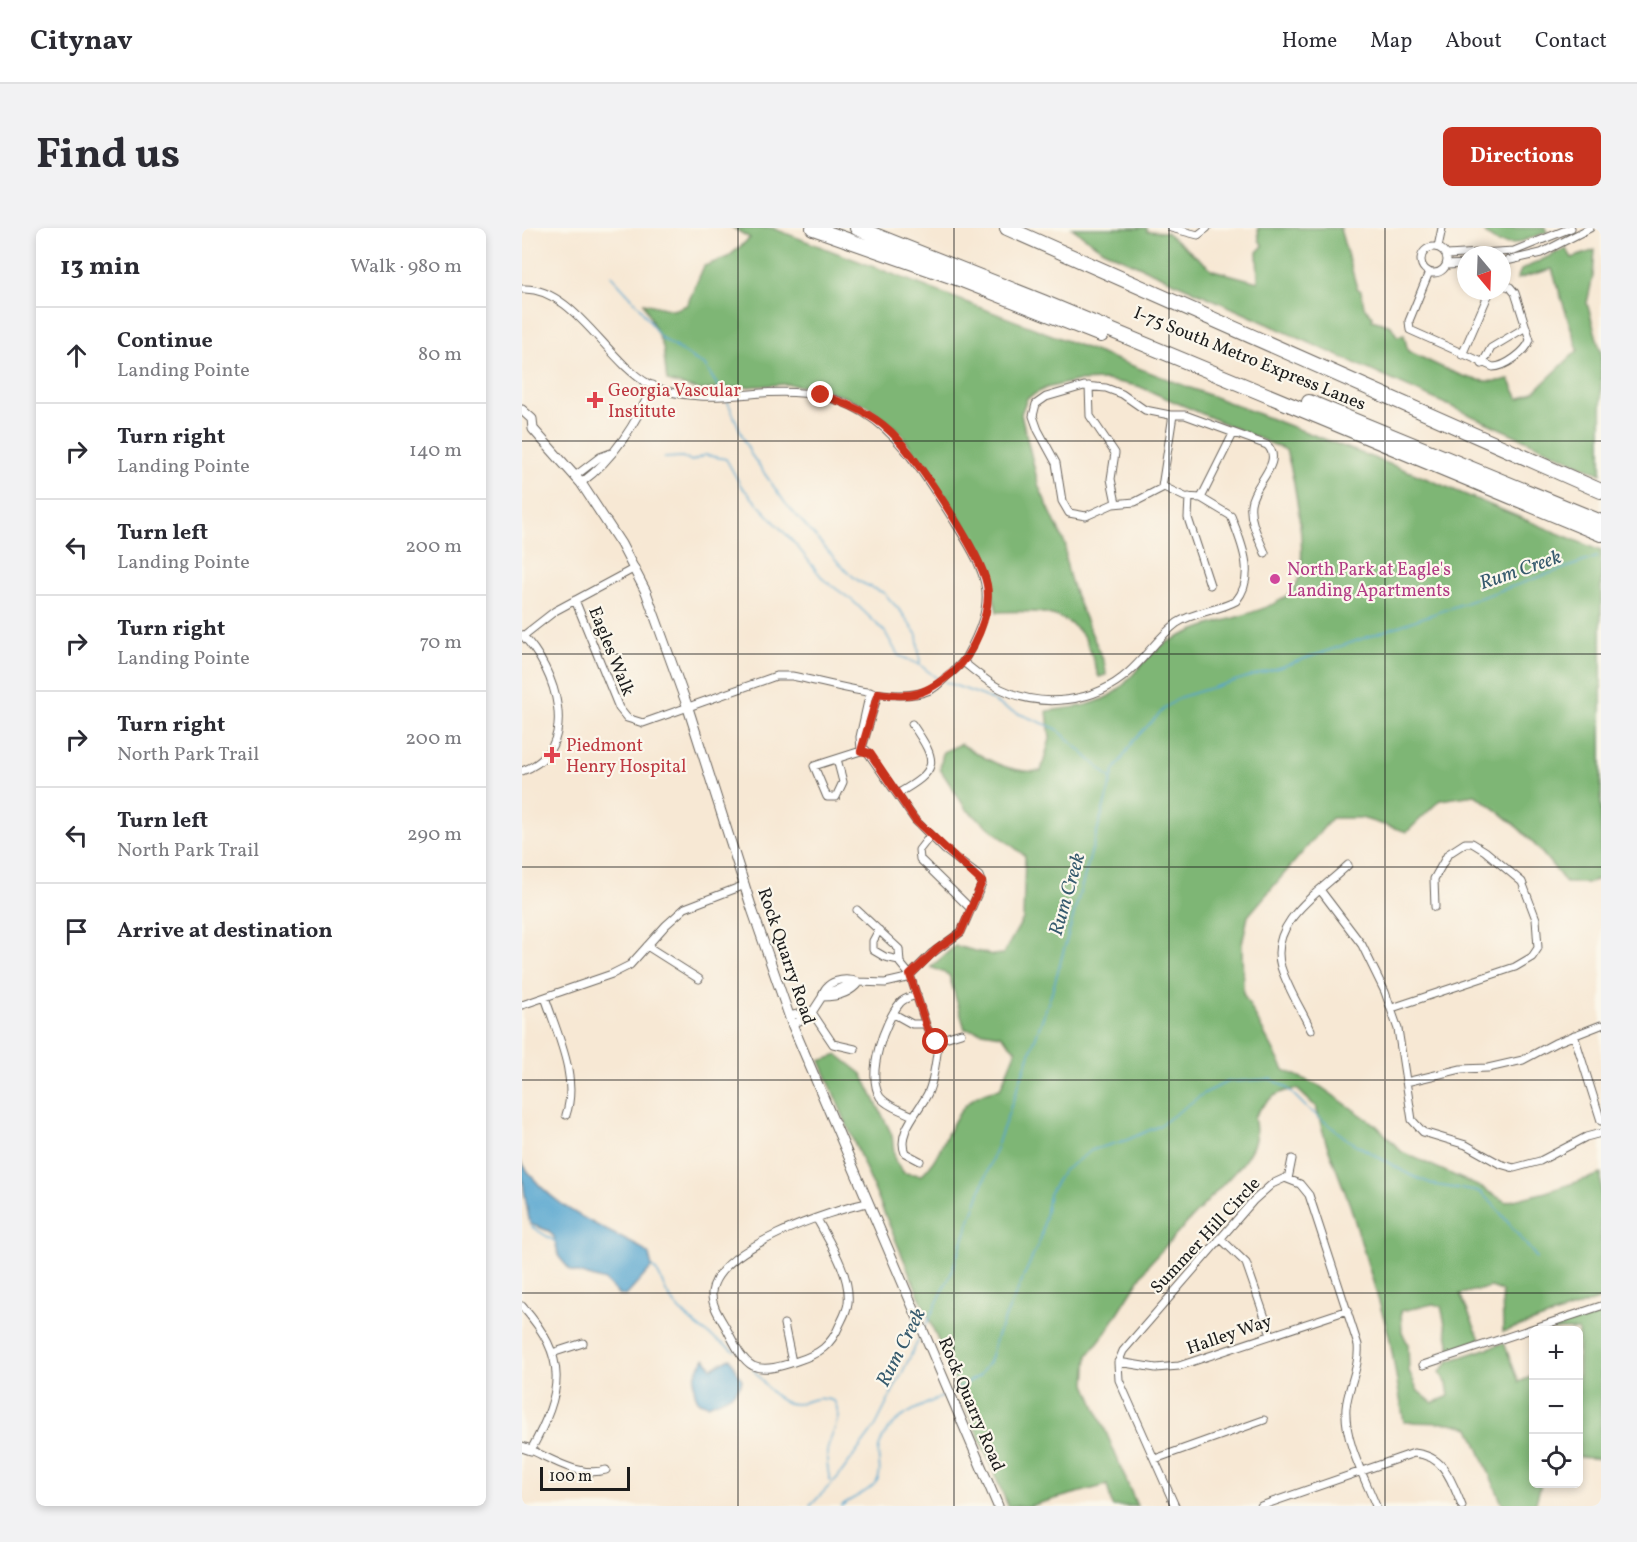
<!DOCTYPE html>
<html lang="en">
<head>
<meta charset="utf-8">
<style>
	body { margin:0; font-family:Vollkorn,serif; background:#f2f2f3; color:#2b2b33 }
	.controls { position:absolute; right:18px; bottom:18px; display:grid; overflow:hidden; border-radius:9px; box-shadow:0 3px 9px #0003 }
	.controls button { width:54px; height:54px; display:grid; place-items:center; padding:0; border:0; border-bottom:2px solid #e1e1e2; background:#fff; color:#2b2b33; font:30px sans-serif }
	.compass { position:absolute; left:935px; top:18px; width:54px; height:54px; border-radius:50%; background:#fff; box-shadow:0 3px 9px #0003; rotate:161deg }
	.scale { position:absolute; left:18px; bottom:15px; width:90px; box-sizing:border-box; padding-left:6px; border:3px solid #1c1c1c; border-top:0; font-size:16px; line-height:21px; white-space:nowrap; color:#1c1c1c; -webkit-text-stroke:4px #fbf7ec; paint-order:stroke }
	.stop { position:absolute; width:18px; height:18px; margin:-14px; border:4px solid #c8321e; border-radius:50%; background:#fff }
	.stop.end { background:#c8321e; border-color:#fff; box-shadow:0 2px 6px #0008 }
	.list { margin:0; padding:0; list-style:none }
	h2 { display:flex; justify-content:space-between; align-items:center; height:78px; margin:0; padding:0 24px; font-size:26px }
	h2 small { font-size:20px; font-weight:400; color:#7c7c81 }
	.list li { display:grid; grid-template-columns:39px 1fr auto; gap:18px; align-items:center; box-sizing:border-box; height:96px; padding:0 24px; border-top:2px solid #e1e1e2 }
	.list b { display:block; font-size:22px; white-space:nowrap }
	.list p { margin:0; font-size:20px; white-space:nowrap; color:#7c7c81 }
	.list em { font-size:20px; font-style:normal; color:#7c7c81 }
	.icon { flex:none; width:33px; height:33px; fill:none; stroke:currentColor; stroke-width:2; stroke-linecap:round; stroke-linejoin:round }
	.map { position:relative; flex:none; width:1079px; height:1278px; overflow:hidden; border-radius:9px }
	header { display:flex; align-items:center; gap:36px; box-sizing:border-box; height:84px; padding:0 30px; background:#fff; border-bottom:2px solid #e1e1e2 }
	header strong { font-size:28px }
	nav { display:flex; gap:33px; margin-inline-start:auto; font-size:21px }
	.intro { display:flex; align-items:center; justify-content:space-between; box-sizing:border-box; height:144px; padding:0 36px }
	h1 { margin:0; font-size:42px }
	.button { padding:15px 27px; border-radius:9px; background:#c8321e; color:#fff; font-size:21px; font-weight:700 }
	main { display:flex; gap:36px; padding:0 36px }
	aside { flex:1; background:#fff; border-radius:9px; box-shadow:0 3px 9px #0003 }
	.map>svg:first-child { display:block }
	.forest { fill:#7eb674; stroke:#4d6948; stroke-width:1.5 }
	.water { fill:#54a5cf; stroke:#386076; stroke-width:1.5 }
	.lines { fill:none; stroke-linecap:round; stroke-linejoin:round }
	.stream { stroke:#54a5cf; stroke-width:1.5 }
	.minor-casing { stroke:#69635c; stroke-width:9 }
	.tertiary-casing { stroke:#69635c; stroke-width:11 }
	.motorway-casing { stroke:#69635c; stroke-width:16 }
	.minor { stroke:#fff; stroke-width:7 }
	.tertiary { stroke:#fff; stroke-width:9 }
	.motorway { stroke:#fff; stroke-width:14 }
	.route { stroke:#c8321e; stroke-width:8 }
	.grid { fill:none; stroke:#1c1c1c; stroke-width:1.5; stroke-opacity:0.55 }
	.health-dot { fill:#e0444e; stroke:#fbf7ec; stroke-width:2 }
	.hotel-dot { fill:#d1479c; stroke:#fbf7ec; stroke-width:2 }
	.labels { text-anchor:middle; stroke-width:4.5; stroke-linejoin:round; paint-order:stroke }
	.street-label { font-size:18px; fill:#1c1c1c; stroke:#fbf7ec }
	.health-label { font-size:18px; fill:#be3a42; stroke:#fbf7ec; text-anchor:start }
	.hotel-label { font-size:18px; fill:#b23c85; stroke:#fbf7ec; text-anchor:start }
	.water-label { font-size:20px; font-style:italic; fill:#355a6d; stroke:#fbf7ec }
</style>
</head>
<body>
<header>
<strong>Citynav</strong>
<nav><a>Home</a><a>Map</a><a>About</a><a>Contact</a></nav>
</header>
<div class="intro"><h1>Find us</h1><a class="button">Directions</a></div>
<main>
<aside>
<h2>13 min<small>Walk · 980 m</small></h2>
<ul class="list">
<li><svg class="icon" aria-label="ahead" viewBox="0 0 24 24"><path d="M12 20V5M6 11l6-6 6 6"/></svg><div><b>Continue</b><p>Landing Pointe</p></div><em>80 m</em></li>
<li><svg class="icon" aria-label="right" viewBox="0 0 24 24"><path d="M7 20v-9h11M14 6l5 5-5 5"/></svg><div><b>Turn right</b><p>Landing Pointe</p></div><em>140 m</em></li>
<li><svg class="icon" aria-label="left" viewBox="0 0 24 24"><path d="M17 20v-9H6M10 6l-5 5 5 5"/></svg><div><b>Turn left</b><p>Landing Pointe</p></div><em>200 m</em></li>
<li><svg class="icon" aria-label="right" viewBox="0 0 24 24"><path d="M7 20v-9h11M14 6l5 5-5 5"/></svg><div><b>Turn right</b><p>Landing Pointe</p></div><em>70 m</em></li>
<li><svg class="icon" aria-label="right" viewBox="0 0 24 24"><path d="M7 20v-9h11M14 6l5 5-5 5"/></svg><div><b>Turn right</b><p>North Park Trail</p></div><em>200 m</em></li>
<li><svg class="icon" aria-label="left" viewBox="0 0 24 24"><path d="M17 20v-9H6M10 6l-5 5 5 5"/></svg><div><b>Turn left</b><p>North Park Trail</p></div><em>290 m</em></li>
<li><svg class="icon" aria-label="arrive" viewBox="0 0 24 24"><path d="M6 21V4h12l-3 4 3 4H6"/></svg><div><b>Arrive at destination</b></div></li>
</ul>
</aside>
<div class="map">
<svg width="1079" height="1278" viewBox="0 0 1079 1278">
	<rect width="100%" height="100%" fill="#fbf7ec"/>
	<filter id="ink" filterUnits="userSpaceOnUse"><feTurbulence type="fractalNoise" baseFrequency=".0167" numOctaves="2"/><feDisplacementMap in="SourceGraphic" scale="12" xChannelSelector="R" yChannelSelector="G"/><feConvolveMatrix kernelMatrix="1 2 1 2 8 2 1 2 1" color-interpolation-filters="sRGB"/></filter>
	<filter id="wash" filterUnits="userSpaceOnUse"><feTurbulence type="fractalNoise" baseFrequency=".008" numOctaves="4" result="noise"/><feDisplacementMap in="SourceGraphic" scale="24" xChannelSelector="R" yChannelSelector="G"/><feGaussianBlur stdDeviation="1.35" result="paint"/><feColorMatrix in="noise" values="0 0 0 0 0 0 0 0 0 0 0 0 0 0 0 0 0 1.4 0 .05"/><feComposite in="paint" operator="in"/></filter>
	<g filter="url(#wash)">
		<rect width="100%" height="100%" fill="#f7e8d4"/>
		<!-- forest -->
		<path class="forest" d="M211,0H250L891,245L1079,323V650L1067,655H1044C1015,617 993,592 953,567L918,572L885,604L839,590H810L726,688L720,716L721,765L762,842L799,859L855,898L880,924L960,960L984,974L1024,964L1079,946V1071L981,1104L980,1063L969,1059L938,1066L958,1111L929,1123L919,1078L911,1076L879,1083L880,1104L886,1116L887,1143L896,1163L911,1175L927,1168L925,1156L918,1144L927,1133L982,1115L997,1154L1011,1148V1256H1019L1013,1278H981L948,1200L929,1195L882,1194L867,1107L828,977L804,914L794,879L775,861C754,863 744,872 732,889C737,910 732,919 720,936L627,1036L584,1104L566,1127L564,1156L615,1278H590L585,1257L507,1278H486L298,833L316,827L340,846L370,907L373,933L382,945L399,947C429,922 425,867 478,861L494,822L479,807L443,801L427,747L409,739L433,718L471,727L481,726L501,691L503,628L444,581L418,541L421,524L439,516C466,532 487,546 519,543L528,511L525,483C546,480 568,479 587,468C608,456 620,431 639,418C648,412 659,408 668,404C696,391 759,384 774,357C788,333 772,248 764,222L616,158L584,152L554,153L524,160L505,170L499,186L517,259L544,318C539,347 572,407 583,437L584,447L577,449C572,437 568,415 559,405C537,380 505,383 475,384L468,350L454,314L378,204L346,178L305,162L265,156L178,162L145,153L141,119L122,75L151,82L165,77L182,38L206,29L228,10Z
			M550,0H625V3L644,4L691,42L736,54L735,24L741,18L737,12L736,0H820L818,1L835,60L839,63L842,79L851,88L850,92L869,98L875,108L882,107L886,123C917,137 953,161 987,151L997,171L1013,163L1056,122L1030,41L995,51L999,42L1044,20L1050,30L1073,22L1071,48L1065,75L1079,125V246L581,22Z
			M964,0H1023L1025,4L992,16L976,15L963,6Z
			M1079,1084V1231L1057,1229L1056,1102H1022Z"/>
		<!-- water -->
		<path class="water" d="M0,935C27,979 77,997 119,1020L127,1027L130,1039L104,1068L97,1067L83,1053L49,1043L37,1029L32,1009L27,1003L8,996C4,975 0,957 0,935Z
			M183,1130L190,1140L208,1130L220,1152C217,1166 199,1172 186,1177L177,1174C167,1157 173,1144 183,1130Z"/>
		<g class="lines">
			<!-- stream -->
			<path class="stream" d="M89,47L118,79L138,109L183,138L201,166
				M204,170L228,225L264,276L324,343L338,354L362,365L380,385L395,407L398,435
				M142,230L160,229L170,233L183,227L204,231L219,258L274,317L302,352L331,373L363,404L376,427L398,437L416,451
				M423,454L462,468L485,481L535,501L589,551
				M10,999L34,1014
				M130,1039C140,1046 140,1060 148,1070C163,1092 190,1110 213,1123
				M403,1099L428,1048L530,764L592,543L612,512L644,479L659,469L759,439L1075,329
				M231,1141C242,1155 257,1181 279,1175C292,1171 299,1168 312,1173C323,1192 307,1206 305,1224C304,1234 306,1243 308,1253
				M431,1163L457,1148L467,1134L475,1108L519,1010L527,966L541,943L570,922L605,912L637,898L681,866L705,854L749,851L765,860L784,879L826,912L888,947L913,957L958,964L971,976L1015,1030
				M288,1278L316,1249L353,1199L398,1109
				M319,1278C329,1270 350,1263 356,1251C361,1242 354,1230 357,1219C366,1189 398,1179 424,1167"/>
		</g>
	</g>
	<g filter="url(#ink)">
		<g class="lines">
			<!-- minor casing -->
			<g class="minor-casing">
				<path id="minor" d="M649,0L676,7L685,0
					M899 32a13 13 0 1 1 26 0a13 13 0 1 1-26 0Z
					M916,19L920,0
					M925,27L992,23L1049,0
					M980,34L1019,25L1068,0
					M925,37L944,36
					M907,44L887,93L888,102L971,139C983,139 1004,124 1008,112L993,65L988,59L980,57
					M0,61C51,58 85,134 127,156C159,172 196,169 229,166C345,153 379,209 434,296C468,350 476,371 444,429C440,437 432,442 425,448C420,453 414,460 408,462C373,477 308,455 270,448H254L121,495L105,490L97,480L53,372
					M940,127L968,63
					M960,136L969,120L1004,99
					M567,158L568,188L593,225L589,251L594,275
					M53,248L78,229L89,225
					M59,255C93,230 114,195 131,157
					M640,259L651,187
					M667,269L666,290L688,357
					M679,270L711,206
					M0,407C34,440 61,522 0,543
					M1,408L33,383L113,340
					M441,434C453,443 465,454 479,461C520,481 573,475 607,444C624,429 636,409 655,395C673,383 696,383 714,373C735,348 719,314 709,288L679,270L663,269L642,259L613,274L591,276L564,288L547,285L540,273L534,235L516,202L511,188L514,176L524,169L562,158L584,160L600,166L623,182L648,187H663L745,217C763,234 731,256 729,276C727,293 737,310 743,325
					M340,520L356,466
					M339,523L338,509L348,464
					M375,566C417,542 417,535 390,496
					M408,608L397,622L398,631L449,681
					M799,663L840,717L863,764L876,801L890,892L901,904L944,917L978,936L992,940L1018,933L1064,909L1079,905
					M335,682L377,721L378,735L388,747L405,800L416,818C414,832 412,852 406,865C398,882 374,904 383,925L398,933
					M357,702L351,713V722L363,729L377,732
					M125,718L177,751
					M23,769C35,806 57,849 44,887
					M300,769C303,752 322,749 337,754
					M300,769C314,769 329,765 337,754
					M0,777L90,746L108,737L144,697L163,680L223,657
					M870,780L993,739L1010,729L1016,720L1014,691L1000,654L963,623L950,615H943L926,626L912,651L913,679
					M289,783L311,816L333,821
					M372,786L390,796H403
					M267,788L289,783
					M270,796L287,789L300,769L309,763L337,754L363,755L385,750L409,726L439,704L460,656L457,648L423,622L393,592L344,522H342L292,538L305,569H314L321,554L315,531
					M789,802C779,781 766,761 759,739C746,694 798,664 826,637
					M1052,807L1079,893
					M413,813L439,805
					M884,854L939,841L966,840L1001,832L1033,815L1079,797
					M391,888C381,883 365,878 358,869C344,846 362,794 378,775C382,770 389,769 395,767
					M766,951L770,931
					M295,991C308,1015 329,1047 326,1075C325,1083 321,1090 318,1096C309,1118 297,1126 275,1133C263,1137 244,1144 231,1138C218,1131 210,1110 203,1098C197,1088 189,1076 190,1064C195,1020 307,983 345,975
					M698,1010L724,1035L749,1107
					M0,1078C47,1131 41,1163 9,1222C33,1233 58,1249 84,1242
					M262,1096L270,1134
					M30,1125L61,1115
					M596,1134L634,1140L657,1138L826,1082
					M901,1137L1079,1078
					M633,1231L742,1192
					M653,1278L597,1152L596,1135L601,1123L731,973L750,956L763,950L778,956L787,967L836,1117C838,1140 826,1158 824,1180C822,1213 842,1248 854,1278
					M739,1278L892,1225C923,1228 929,1252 940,1278"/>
			</g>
			<!-- tertiary casing -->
			<g class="tertiary-casing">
				<path id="tertiary" d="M0,182L10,191L11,201L59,255L99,316L124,364L166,480L230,681L270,796L476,1278
					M0,1219L9,1222"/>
			</g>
			<!-- motorway casing -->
			<g class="motorway-casing">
				<path id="motorway" d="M291,0L440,52L579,107
					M335,0L521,74L1079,306
					M485,0L1079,263
					M787,174L1079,294"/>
			</g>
			<!-- minor -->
			<use href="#minor" class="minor"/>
			<!-- tertiary -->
			<use href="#tertiary" class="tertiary"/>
			<!-- motorway -->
			<use href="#motorway" class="motorway"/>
		</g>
	</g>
	<g class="lines" filter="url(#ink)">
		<!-- route -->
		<path class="route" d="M299,167C324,175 349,185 368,203C392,225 460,327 465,357C470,385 451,427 431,444C404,466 391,471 356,465L339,523L348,525L393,592L460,654L439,704L415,721L388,747L405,800L414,814"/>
	</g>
	<!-- grid -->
	<path class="grid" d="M216,0V1278M432,0V1278M647,0V1278M863,0V1278M0,213H1079M0,426H1079M0,639H1079M0,852H1079M0,1065H1079"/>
	<!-- markers -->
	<g class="health-dot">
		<path d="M70 163h6v6h6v6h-6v6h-6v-6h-6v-6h6z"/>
		<path d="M27 518h6v6h6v6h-6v6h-6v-6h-6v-6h6z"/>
	</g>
	<circle class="hotel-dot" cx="753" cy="351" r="6"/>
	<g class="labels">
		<!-- street labels -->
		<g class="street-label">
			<text transform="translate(728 130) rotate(22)" y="6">I-75 South Metro Express Lanes</text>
			<text transform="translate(90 423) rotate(68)" y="6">Eagles Walk</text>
			<text transform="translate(265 728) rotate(71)" y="6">Rock Quarry Road</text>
			<text transform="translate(683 1007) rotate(-47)" y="6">Summer Hill Circle</text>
			<text transform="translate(707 1106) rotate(-19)" y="6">Halley Way</text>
			<text transform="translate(450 1176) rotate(67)" y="6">Rock Quarry Road</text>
		</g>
		<!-- health labels -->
		<g class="health-label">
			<text x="86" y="168">Georgia Vascular<tspan x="86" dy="21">Institute</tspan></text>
			<text x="44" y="523">Piedmont<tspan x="44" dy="21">Henry Hospital</tspan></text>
		</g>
		<!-- hotel labels -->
		<g class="hotel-label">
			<text x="765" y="347">North Park at Eagle's<tspan x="765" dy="21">Landing Apartments</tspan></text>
		</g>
		<!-- water labels -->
		<g class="water-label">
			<text transform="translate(998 341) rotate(-19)" y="7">Rum Creek</text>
			<text transform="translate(544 666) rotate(-74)" y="7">Rum Creek</text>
			<text transform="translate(378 1119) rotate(-63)" y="7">Rum Creek</text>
		</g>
	</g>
</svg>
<div class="controls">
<button>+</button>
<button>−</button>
<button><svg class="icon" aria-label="locate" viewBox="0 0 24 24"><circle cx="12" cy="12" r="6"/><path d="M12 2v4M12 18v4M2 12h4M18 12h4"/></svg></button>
</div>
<svg class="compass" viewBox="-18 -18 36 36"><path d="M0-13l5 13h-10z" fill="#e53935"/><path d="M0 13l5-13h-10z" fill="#7c7c81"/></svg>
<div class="scale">100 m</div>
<div class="stop" style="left:414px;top:814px"></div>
<div class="stop end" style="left:299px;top:167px"></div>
</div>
</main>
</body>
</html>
